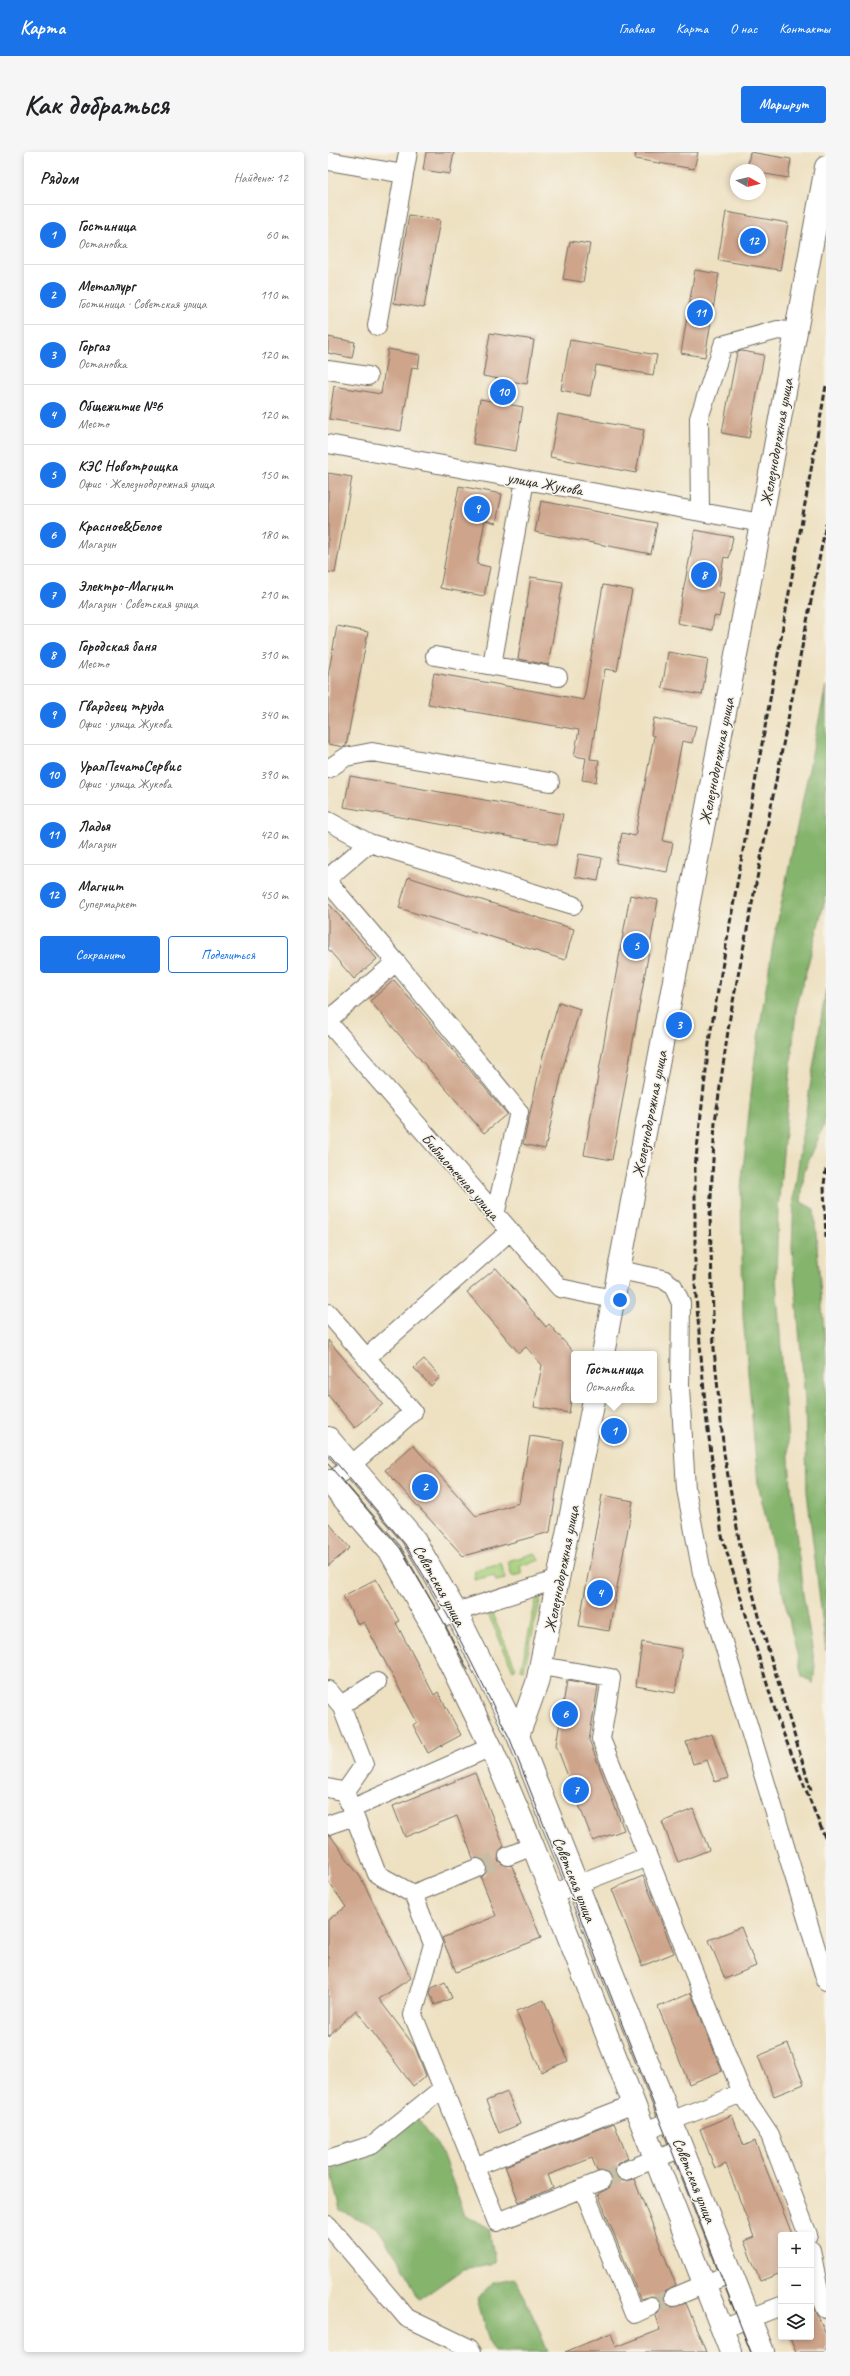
<!DOCTYPE html>
<html lang="ru">
<head>
<meta charset="utf-8">
<style>
	body { margin:0; font-family:Caveat,sans-serif; background:#f6f6f6; color:#202124 }
	.controls { position:absolute; right:12px; bottom:12px; display:grid; overflow:hidden; border-radius:4px; box-shadow:0 2px 6px #0003 }
	.controls button { width:36px; height:36px; display:grid; place-items:center; padding:0; border:0; border-bottom:1px solid #e0e0e0; background:#fff; color:#202124; font:20px sans-serif }
	.compass { position:absolute; left:402px; top:12px; width:36px; height:36px; border-radius:50%; background:#fff; box-shadow:0 2px 6px #0003; rotate:98deg }
	.you { position:absolute; left:292px; top:1148px; width:14px; height:14px; margin:-10px; border:3px solid #fff; border-radius:50%; background:#1a73e8; box-shadow:0 0 0 6px #1a73e833 }
	.badge { display:grid; place-items:center; width:26px; height:26px; border-radius:50%; background:#1a73e8; color:#fff; font-size:13px; font-weight:700 }
	.pin { position:absolute; translate:-50% -50%; border:2px solid #fff; box-shadow:0 1px 4px #0006 }
	.popup { position:absolute; left:243px; top:1199px; width:86px; height:52px; box-sizing:border-box; display:grid; place-content:center; border-radius:4px; background:#fff; filter:drop-shadow(0 1px 3px #0005); font-size:13px; white-space:nowrap; color:#757577 }
	.popup b { font-size:15px; color:#202124 }
	.popup::after { content:''; position:absolute; left:50%; top:100%; margin-left:-8px; border:8px solid transparent; border-top-color:#fff }
	.list { margin:0; padding:0; list-style:none }
	h2 { display:flex; justify-content:space-between; align-items:center; height:52px; margin:0; padding:0 16px; font-size:17px }
	h2 small { font-size:13px; font-weight:400; color:#757577 }
	.list li { display:grid; grid-template-columns:26px 1fr auto; gap:12px; align-items:center; box-sizing:border-box; height:60px; padding:0 16px; border-top:1px solid #e0e0e0 }
	.list b { display:block; font-size:15px; white-space:nowrap }
	.list p { margin:0; font-size:13px; white-space:nowrap; color:#757577 }
	.list em { font-size:13px; font-style:normal; color:#757577 }
	.actions { display:flex; gap:8px; padding:12px 16px }
	.actions a { flex:1; padding:9px 0; border:1px solid #1a73e8; border-radius:4px; text-align:center; font-size:14px; color:#1a73e8 }
	.actions .main { background:#1a73e8; color:#fff }
	.icon { flex:none; width:22px; height:22px; fill:none; stroke:currentColor; stroke-width:2; stroke-linecap:round; stroke-linejoin:round }
	.map { position:relative; flex:none; width:498px; height:2200px; overflow:hidden; border-radius:4px }
	header { display:flex; align-items:center; gap:24px; box-sizing:border-box; height:56px; padding:0 20px; background:#1a73e8; color:#fff }
	header strong { font-size:19px }
	nav { display:flex; gap:22px; margin-inline-start:auto; font-size:14px }
	.intro { display:flex; align-items:center; justify-content:space-between; box-sizing:border-box; height:96px; padding:0 24px }
	h1 { margin:0; font-size:28px }
	.button { padding:10px 18px; border-radius:4px; background:#1a73e8; color:#fff; font-size:14px; font-weight:700 }
	main { display:flex; gap:24px; padding:0 24px }
	aside { flex:1; background:#fff; border-radius:4px; box-shadow:0 2px 6px #0003 }
	.map>svg:first-child { display:block }
	.green { fill:#a7d27e; stroke:#697e54 }
	.forest { fill:#85b46d; stroke:#58704c }
	.building { fill:#cea48b }
	.lines { fill:none; stroke-linecap:round; stroke-linejoin:round }
	.minor-tunnel { stroke:#c7bda4; stroke-width:18; stroke-dasharray:18 9; stroke-linecap:butt }
	.minor-casing { stroke:#6f6b60; stroke-width:20 }
	.major-casing { stroke:#6f6b60; stroke-width:24 }
	.minor { stroke:#fff; stroke-width:18 }
	.major { stroke:#fff; stroke-width:22 }
	.tram { stroke:#2b2b2b; stroke-width:1 }
	.rail { stroke:#2b2b2b; stroke-width:3; stroke-dasharray:6 3; stroke-linecap:butt }
	.labels { text-anchor:middle; stroke-width:3; stroke-linejoin:round; paint-order:stroke }
	.street-label { font-size:16px; fill:#2b2b2b; stroke:#f7f3e8 }
</style>
</head>
<body>
<header>
<strong>Карта</strong>
<nav><a>Главная</a><a>Карта</a><a>О нас</a><a>Контакты</a></nav>
</header>
<div class="intro"><h1>Как добраться</h1><a class="button">Маршрут</a></div>
<main>
<aside>
<h2>Рядом<small>Найдено: 12</small></h2>
<ul class="list">
<li><span class="badge">1</span><div><b>Гостиница</b><p>Остановка</p></div><em>60 m</em></li>
<li><span class="badge">2</span><div><b>Металлург</b><p>Гостиница · Советская улица</p></div><em>110 m</em></li>
<li><span class="badge">3</span><div><b>Горгаз</b><p>Остановка</p></div><em>120 m</em></li>
<li><span class="badge">4</span><div><b>Общежитие №6</b><p>Место</p></div><em>120 m</em></li>
<li><span class="badge">5</span><div><b>КЭС Новотроицка</b><p>Офис · Железнодорожная улица</p></div><em>150 m</em></li>
<li><span class="badge">6</span><div><b>Красное&amp;Белое</b><p>Магазин</p></div><em>180 m</em></li>
<li><span class="badge">7</span><div><b>Электро-Магнит</b><p>Магазин · Советская улица</p></div><em>210 m</em></li>
<li><span class="badge">8</span><div><b>Городская баня</b><p>Место</p></div><em>310 m</em></li>
<li><span class="badge">9</span><div><b>Гвардеец труда</b><p>Офис · улица Жукова</p></div><em>340 m</em></li>
<li><span class="badge">10</span><div><b>УралПечатьСервис</b><p>Офис · улица Жукова</p></div><em>390 m</em></li>
<li><span class="badge">11</span><div><b>Ладья</b><p>Магазин</p></div><em>420 m</em></li>
<li><span class="badge">12</span><div><b>Магнит</b><p>Супермаркет</p></div><em>450 m</em></li>
</ul>
<div class="actions"><a class="main">Сохранить</a><a>Поделиться</a></div>
</aside>
<div class="map">
<svg width="498" height="2200" viewBox="0 0 498 2200">
	<rect width="100%" height="100%" fill="#f7f3e8"/>
	<filter id="ink" filterUnits="userSpaceOnUse"><feTurbulence type="fractalNoise" baseFrequency=".025" numOctaves="2"/><feDisplacementMap in="SourceGraphic" scale="8" xChannelSelector="R" yChannelSelector="G"/><feConvolveMatrix kernelMatrix="1 2 1 2 8 2 1 2 1" color-interpolation-filters="sRGB"/></filter>
	<filter id="wash" filterUnits="userSpaceOnUse"><feTurbulence type="fractalNoise" baseFrequency=".012" numOctaves="4" result="noise"/><feDisplacementMap in="SourceGraphic" scale="16" xChannelSelector="R" yChannelSelector="G"/><feGaussianBlur stdDeviation="0.9" result="paint"/><feColorMatrix in="noise" values="0 0 0 0 0 0 0 0 0 0 0 0 0 0 0 0 0 1.4 0 .05"/><feComposite in="paint" operator="in"/></filter>
	<g filter="url(#wash)">
		<rect width="100%" height="100%" fill="#eee1c2"/>
		<!-- green -->
		<path class="green" d="M207,1401L213,1408L192,1414L194,1422L184,1424L180,1409Z
			M173,1411L177,1427L168,1429L166,1423L146,1428L147,1418Z
			M210,1439L214,1440L196,1518L193,1517Z
			M161,1455L188,1516L185,1518L158,1457Z"/>
		<!-- forest -->
		<path class="forest" d="M498,534V744L468,858L450,1057L448,1126L463,1334L475,1442L487,1514L485,1532L474,1524L430,1332L415,1165L413,1036L427,905L445,792Z
			M498,837V961L496,973L476,1020L473,1050L486,1057L498,1203V1499L479,1340L477,1248L464,1096L466,1044L475,978Z
			M88,1965L113,1998L137,2063L161,2076L167,2111L135,2117L91,2148L78,2120L49,2075L13,2059L3,2018L50,1998Z
			M186,2126L197,2145L220,2200H166L163,2196L149,2147L165,2130Z"/>
		<g id="blocks">
			<!-- building -->
			<path class="building" d="M98,0H126L122,22L95,18Z
				M308,0H370L366,17L307,7Z
				M422,0L463,7L460,26L432,21V18H419Z
				M398,60L460,71L452,118L390,108Z
				M81,63L112,68L96,156L66,151Z
				M242,89L262,92L255,130L235,127Z
				M367,118L391,122L377,205L353,201Z
				M162,181L206,188L199,232L155,224Z
				M0,185L27,190L24,206L0,201Z
				M242,188L329,203L325,223L268,213L262,244L233,238Z
				M60,197L92,203L90,216L84,215L73,279L1,267L6,234L53,242Z
				M414,199L436,203L421,286L394,281L409,200Z
				M152,247L195,255L188,299L145,292Z
				M230,262L316,278L308,321L222,305Z
				M0,321L24,325L7,421L0,420Z
				M131,334L174,342L168,371L157,368L149,412L162,415L156,444L112,436Z
				M213,349L329,371L323,402L207,380Z
				M367,378L405,385L401,406L396,405L390,440L396,441L391,465L386,464L384,478L349,471Z
				M203,425L235,430L220,513L190,507Z
				M275,433L304,438L289,519L277,517L262,607L271,608L268,630L254,628L258,606L246,604L251,578L100,552L106,521L256,548Z
				M9,474L40,480L18,594L16,595L0,592V524Z
				M340,500L380,507L374,543L334,536Z
				M326,566L368,574L364,591L354,589L335,689L345,691L339,720L288,711L294,681L307,684L326,584L323,583Z
				M22,624L235,662L229,693L16,655Z
				M251,702L274,706L270,729L247,725Z
				M80,725L246,777L237,808L71,756Z
				M302,743L330,748L284,1008L256,1003Z
				M0,751L49,807L26,827L0,797Z
				M66,828L179,962L156,981L42,849Z
				M231,850L252,857L236,912L217,997L195,992L214,907Z
				M168,1116L218,1175L221,1172L246,1201V1231L241,1261L206,1255L214,1213L198,1195L191,1201L139,1140Z
				M0,1188L55,1252L27,1276L0,1243Z
				M96,1207L112,1225L103,1234L86,1216Z
				M202,1284L236,1289L222,1380L135,1404L57,1318L85,1293L148,1364L191,1351Z
				M274,1343L305,1349L281,1479L251,1474Z
				M0,1370L22,1396L0,1414Z
				M48,1427L71,1469L68,1471L106,1543L110,1540L133,1583L100,1601L85,1573L89,1570L36,1470L30,1473L15,1444Z
				M314,1490L354,1497L347,1541L308,1534Z
				M239,1529L270,1534L261,1588L296,1678L265,1689L228,1593Z
				M384,1582L400,1626L387,1630L379,1608L365,1612L358,1590Z
				M147,1621L176,1694L172,1698L170,1708L174,1712L184,1714L213,1786L128,1820L114,1786L168,1764L153,1726L157,1722L159,1712L155,1708L145,1706L129,1664L77,1685L65,1654Z
				M365,1657L381,1698L350,1710L334,1670Z
				M0,1683H2L33,1726L83,1826L51,1847L87,1895L98,1924L85,1934L28,1858L0,1884V1768L18,1755L0,1729Z
				M315,1724L346,1801L314,1814L284,1737Z
				M413,1775L428,1814L397,1827L381,1788Z
				M117,1830L124,1846L107,1853L102,1841L104,1836Z
				M363,1841L394,1919L361,1932L330,1855Z
				M216,1848L240,1909L213,1920L188,1859Z
				M460,1892L476,1932L446,1944L430,1904Z
				M179,1940L192,1972L171,1981L158,1949Z
				M404,1963L416,1994L427,1989L464,2082L453,2083V2121L432,2129L416,2089L426,2085L398,2012L387,2017L372,1977Z
				M286,1971L300,2006L289,2012L287,2023L295,2029L306,2027L348,2133L337,2139L336,2149L345,2155L358,2151L378,2200H237L283,2181L288,2195L332,2178L327,2164L332,2160L333,2150L324,2144L312,2147L270,2042L281,2036L283,2026L279,2021L269,2019L264,2006L220,2023L225,2036L191,2050L177,2014Z
				M483,2147L498,2183V2200H468L462,2185H483Z"/>
		</g>
	</g>
	<g filter="url(#ink)">
		<use href="#blocks" fill-opacity="0" stroke="#6f6b60" stroke-width="1"/>
		<g class="lines">
			<!-- minor-tunnel -->
			<path class="minor-tunnel" d="M149,1716L180,1704
				M273,2029L297,2019
				M323,2154L346,2145"/>
			<!-- minor casing -->
			<g class="minor-casing">
				<path id="minor" d="M0,9L76,22
					M49,174L80,0
					M0,218L40,224
					M0,292L433,371
					M372,359L371,266L395,193L450,178L468,180
					M107,504L230,525
					M164,513L197,328
					M0,617L18,605L44,600L222,630
					M0,669L41,691
					M0,726L41,691L245,753
					M0,730L68,810L0,868
					M68,810L191,960L167,1063
					M0,870L232,1136L285,1147
					M291,1118L335,1127L345,1134L353,1151L352,1235L358,1337L374,1421L498,1829
					M0,1161L85,1260L2,1331
					M38,1206L181,1080
					M103,1472L128,1460L231,1427
					M213,1514L283,1526L273,1587L414,1941L442,1983L480,2083
					M49,1530L13,1553L36,1613L17,1640L49,1722L85,1742L105,1792L85,1863L169,2070L273,2029
					M0,1538L13,1553
					M0,1636L17,1640
					M23,1657L163,1595
					M0,1673L26,1664
					M180,1704L205,1694
					M85,1742L149,1716
					M224,1742L319,1705
					M317,1979L414,1941
					M0,2007L44,1993L115,1936
					M146,2015L306,1952
					M297,2019L354,1996
					M255,2036L306,2162L323,2154
					M0,2073L79,2166L141,2196L144,2200
					M483,2098L491,2139L498,2157
					M346,2145L404,2121
					M394,2177L453,2154"/>
			</g>
			<!-- major casing -->
			<g class="major-casing">
				<path id="major" d="M275,1202L433,371L498,15
					M0,1286L84,1384L128,1460L190,1584L435,2200
					M0,1329L63,1401L103,1472L163,1595L205,1694L403,2200
					M190,1584L209,1531L266,1248"/>
			</g>
			<!-- minor -->
			<use href="#minor" class="minor"/>
			<!-- major -->
			<use href="#major" class="major"/>
			<!-- tram -->
			<path class="tram" d="M0,1301L77,1392L120,1464L182,1587L423,2200
				M0,1312L72,1396L114,1467L140,1518"/>
			<!-- rail -->
			<path class="rail" d="M498,234L382,883L367,1015V1132L378,1263L394,1384L450,1568L498,1688
				M498,1017L496,1033L498,1088
				M483,1638L438,1490L412,1393L396,1301L386,1197L382,1064L387,970L402,865L498,372"/>
		</g>
	</g>
	<g class="labels">
		<!-- street labels -->
		<g class="street-label">
			<text transform="translate(448 290) rotate(-80)" y="6">Железнодорожная улица</text>
			<text transform="translate(217 331) rotate(10)" y="6">улица Жукова</text>
			<text transform="translate(388 609) rotate(-79)" y="6">Железнодорожная улица</text>
			<text transform="translate(321 962) rotate(-79)" y="6">Железнодорожная улица</text>
			<text transform="translate(133 1024) rotate(49)" y="6">Библиотечная улица</text>
			<text transform="translate(233 1417) rotate(-79)" y="6">Железнодорожная улица</text>
			<text transform="translate(112 1433) rotate(61)" y="6">Советская улица</text>
			<text transform="translate(247 1727) rotate(68)" y="6">Советская улица</text>
			<text transform="translate(367 2028) rotate(68)" y="6">Советская улица</text>
		</g>
	</g>
</svg>
<div class="controls">
<button>+</button>
<button>−</button>
<button><svg class="icon" aria-label="layers" viewBox="0 0 24 24"><path d="M12 4l9 5-9 5-9-5zM3 14l9 5 9-5"/></svg></button>
</div>
<svg class="compass" viewBox="-18 -18 36 36"><path d="M0-13l5 13h-10z" fill="#e53935"/><path d="M0 13l5-13h-10z" fill="#757577"/></svg>
<div class="you"></div>
<div class="pin badge" style="left:286px;top:1279px">1</div>
<div class="popup"><b>Гостиница</b>Остановка</div>
<div class="pin badge" style="left:97px;top:1335px">2</div>
<div class="pin badge" style="left:351px;top:873px">3</div>
<div class="pin badge" style="left:272px;top:1441px">4</div>
<div class="pin badge" style="left:308px;top:794px">5</div>
<div class="pin badge" style="left:237px;top:1562px">6</div>
<div class="pin badge" style="left:248px;top:1638px">7</div>
<div class="pin badge" style="left:376px;top:423px">8</div>
<div class="pin badge" style="left:149px;top:357px">9</div>
<div class="pin badge" style="left:175px;top:240px">10</div>
<div class="pin badge" style="left:372px;top:161px">11</div>
<div class="pin badge" style="left:425px;top:89px">12</div>
</div>
</main>
</body>
</html>
